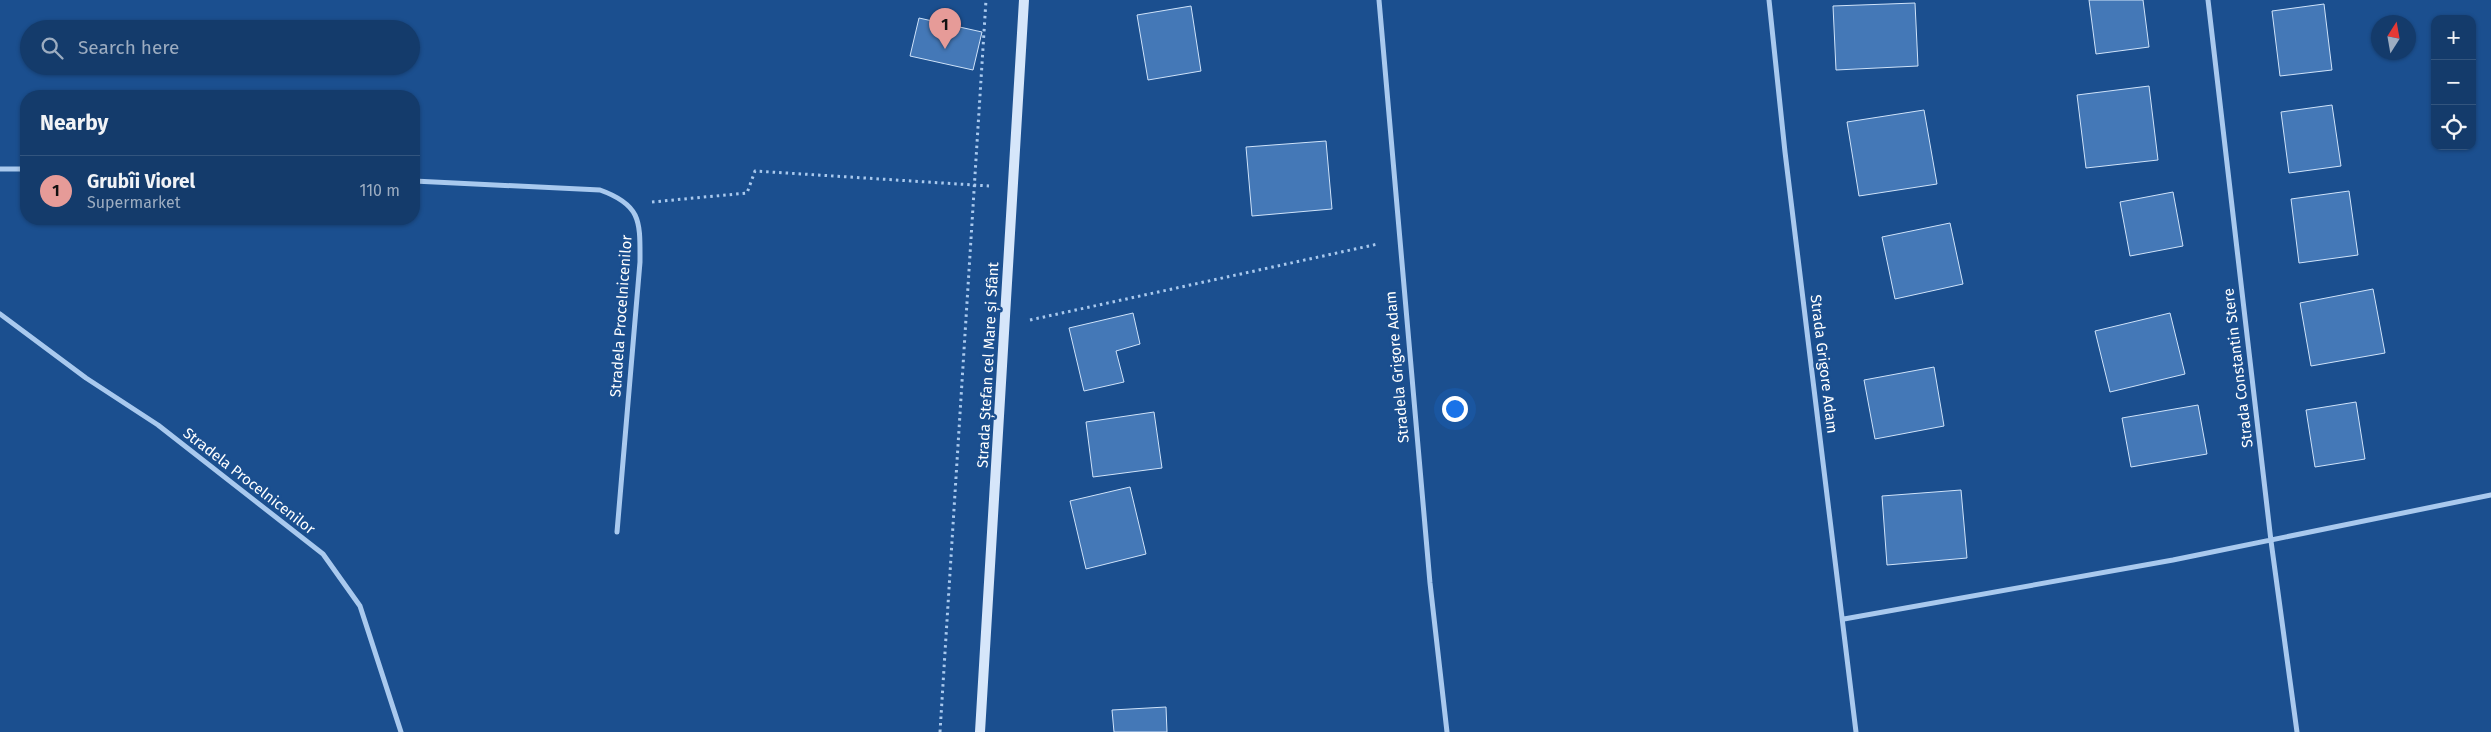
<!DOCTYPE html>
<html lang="en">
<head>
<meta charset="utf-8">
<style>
	body { margin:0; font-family:"Fira Sans",sans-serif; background:#214673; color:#f1f3f6 }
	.controls { position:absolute; right:15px; top:15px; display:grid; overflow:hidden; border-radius:10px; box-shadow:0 1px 4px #0004 }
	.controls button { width:45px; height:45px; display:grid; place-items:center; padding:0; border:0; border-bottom:1px solid #33557e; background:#143b6b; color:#f1f3f6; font:25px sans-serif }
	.compass { position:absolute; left:2371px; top:15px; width:45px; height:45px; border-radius:50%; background:#143b6b; box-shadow:0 1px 4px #0004; rotate:11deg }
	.you { position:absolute; left:1454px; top:408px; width:18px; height:18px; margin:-12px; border:4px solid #fff; border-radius:50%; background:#1a73e8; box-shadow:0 0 0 8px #1a73e833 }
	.badge { display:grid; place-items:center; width:32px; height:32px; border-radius:50%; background:#e69b98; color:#111; font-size:16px; font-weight:700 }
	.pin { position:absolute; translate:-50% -41px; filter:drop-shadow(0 1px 2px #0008) }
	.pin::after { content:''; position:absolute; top:26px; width:18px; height:15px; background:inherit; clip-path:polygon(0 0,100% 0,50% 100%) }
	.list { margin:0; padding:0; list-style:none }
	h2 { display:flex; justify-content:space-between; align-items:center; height:65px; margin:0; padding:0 20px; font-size:21px }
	h2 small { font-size:16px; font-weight:400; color:#9dadc1 }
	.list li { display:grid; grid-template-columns:32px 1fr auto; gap:15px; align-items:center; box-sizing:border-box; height:70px; padding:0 20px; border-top:1px solid #33557e }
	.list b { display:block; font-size:19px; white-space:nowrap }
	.list p { margin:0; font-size:16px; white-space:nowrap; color:#9dadc1 }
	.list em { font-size:16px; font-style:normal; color:#9dadc1 }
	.icon { flex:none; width:28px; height:28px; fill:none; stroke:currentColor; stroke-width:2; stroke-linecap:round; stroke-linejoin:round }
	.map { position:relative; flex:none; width:2491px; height:732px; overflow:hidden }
	.search { position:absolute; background:#143b6b; box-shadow:0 1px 4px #0004; left:20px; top:20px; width:400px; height:55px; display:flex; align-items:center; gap:12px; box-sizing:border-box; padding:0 18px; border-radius:28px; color:#9dadc1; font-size:19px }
	.panel { position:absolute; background:#143b6b; box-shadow:0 1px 4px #0004; left:20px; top:90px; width:400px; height:135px; border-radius:20px }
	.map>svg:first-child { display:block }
	.building { fill:#4478b7; stroke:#cfe3fa }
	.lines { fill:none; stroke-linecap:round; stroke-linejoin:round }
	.path { stroke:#a9c9ee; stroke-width:3; stroke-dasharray:2.5 4; stroke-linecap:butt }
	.street { stroke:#a9c9ee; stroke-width:5 }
	.secondary { stroke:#d6e6fa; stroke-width:10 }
	.labels { text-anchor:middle; stroke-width:5; stroke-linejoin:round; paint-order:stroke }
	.street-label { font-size:15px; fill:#fff; stroke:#1b4f8f }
</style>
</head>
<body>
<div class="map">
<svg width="2491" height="732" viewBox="0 0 2491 732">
	<rect width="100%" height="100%" fill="#1b4f8f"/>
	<!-- building -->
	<path class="building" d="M2089,0H2143L2149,47L2096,54Z
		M1915,3L1918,66L1836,70L1833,6Z
		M2324,4L2332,70L2280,76L2272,11Z
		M1191,6L1201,71L1148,80L1137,15Z
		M919,18L982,32L973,70L910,56Z
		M2149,86L2158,160L2086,168L2077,95Z
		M2332,105L2341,166L2289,173L2281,112Z
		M1924,110L1937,184L1859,196L1847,122Z
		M1326,141L1332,209L1252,216L1246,147Z
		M2349,191L2358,255L2299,263L2291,199Z
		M2173,192L2183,246L2130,256L2120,202Z
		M1950,223L1963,284L1895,299L1882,237Z
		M2373,289L2385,353L2311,366L2300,303Z
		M1133,313L1140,344L1116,351L1124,382L1084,391L1069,328Z
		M2170,313L2185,374L2110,392L2095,331Z
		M1934,367L1944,426L1875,439L1864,380Z
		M2356,402L2365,459L2315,467L2306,410Z
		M2198,405L2207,454L2131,467L2122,418Z
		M1154,412L1162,468L1093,477L1086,422Z
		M1130,487L1146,554L1086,569L1070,501Z
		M1961,490L1967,558L1887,565L1882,496Z
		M1166,707L1167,732H1114L1112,710Z"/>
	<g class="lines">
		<!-- path -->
		<path class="path" d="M652,202L747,193L755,171L989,186
			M1030,320L1378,244
			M940,732L986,0"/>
		<!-- street -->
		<path class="street" d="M1379,0L1430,583L1447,732
			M1769,0L1785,152L1856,732
			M2208,0L2271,541L2297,732
			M0,169H26
			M414,181L600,190C642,205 640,222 640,262L617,532
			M0,314L86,378L158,425L323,554L360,606L401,732
			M1844,619L2173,560L2491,495"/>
		<!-- secondary -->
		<path class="secondary" d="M980,732L1024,0"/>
	</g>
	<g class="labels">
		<!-- street labels -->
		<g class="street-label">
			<text transform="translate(621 316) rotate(-86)" y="5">Stradela Procelnicenilor</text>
			<text transform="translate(1824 364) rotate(83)" y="5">Strada Grigore Adam</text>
			<text transform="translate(988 365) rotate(-87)" y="5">Strada Ștefan cel Mare și Sfânt</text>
			<text transform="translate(1397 367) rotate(-95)" y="5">Stradela Grigore Adam</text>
			<text transform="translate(2238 368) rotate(-97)" y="5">Strada Constantin Stere</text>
			<text transform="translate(249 481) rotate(38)" y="5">Stradela Procelnicenilor</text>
		</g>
	</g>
</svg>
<div class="controls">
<button>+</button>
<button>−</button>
<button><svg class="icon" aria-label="locate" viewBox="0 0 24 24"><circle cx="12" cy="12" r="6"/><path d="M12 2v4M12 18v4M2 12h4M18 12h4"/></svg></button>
</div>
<svg class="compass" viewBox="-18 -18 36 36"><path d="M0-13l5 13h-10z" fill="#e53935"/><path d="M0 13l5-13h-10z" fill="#9dadc1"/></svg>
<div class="you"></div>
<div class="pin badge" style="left:945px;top:49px">1</div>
<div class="search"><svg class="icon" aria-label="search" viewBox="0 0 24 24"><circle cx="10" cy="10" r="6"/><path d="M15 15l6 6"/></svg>Search here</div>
<section class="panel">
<h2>Nearby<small></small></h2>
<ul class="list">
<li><span class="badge">1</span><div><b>Grubîi Viorel</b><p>Supermarket</p></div><em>110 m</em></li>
</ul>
</section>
</div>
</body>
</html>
